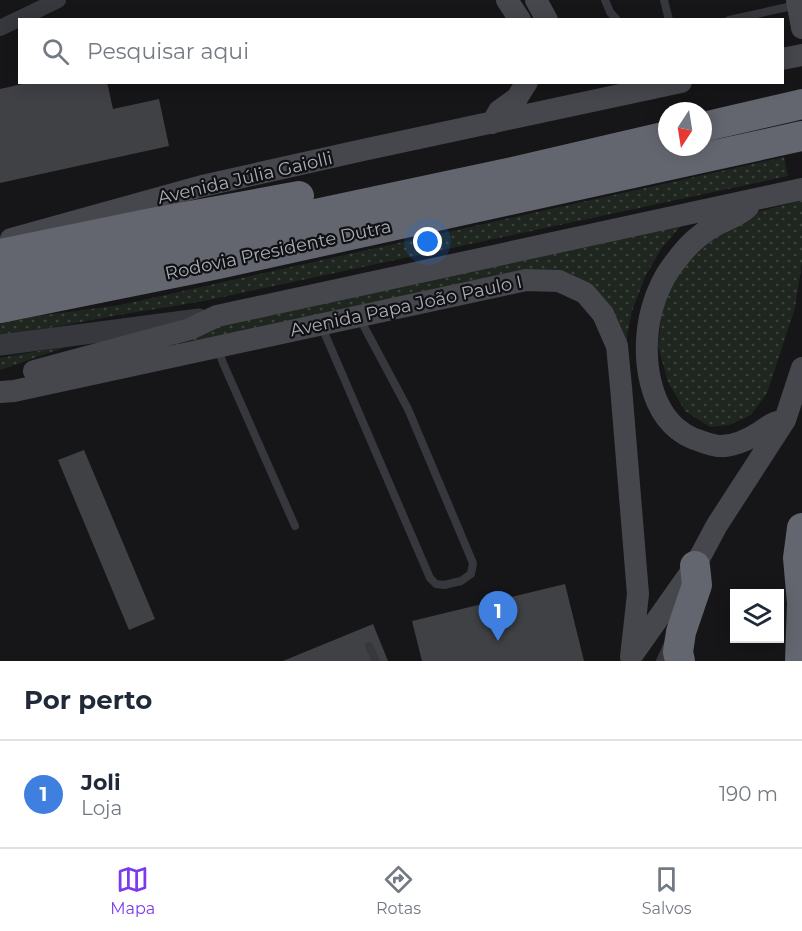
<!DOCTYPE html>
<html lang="pt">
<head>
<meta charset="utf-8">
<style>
	body { margin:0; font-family:Montserrat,sans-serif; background:#f2f2f3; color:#1f2937 }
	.controls { position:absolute; right:18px; bottom:18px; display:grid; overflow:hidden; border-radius:0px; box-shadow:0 3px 15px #0003 }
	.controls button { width:54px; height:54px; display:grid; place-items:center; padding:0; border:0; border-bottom:2px solid #e0e1e3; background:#fff; color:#1f2937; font:30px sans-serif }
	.compass { position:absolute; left:658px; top:102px; width:54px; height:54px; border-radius:50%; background:#fff; box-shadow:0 3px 15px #0003; rotate:192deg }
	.you { position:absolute; left:428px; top:242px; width:21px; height:21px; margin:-15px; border:4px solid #fff; border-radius:50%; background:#1a73e8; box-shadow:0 0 0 9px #1a73e833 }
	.badge { display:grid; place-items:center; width:39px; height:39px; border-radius:50%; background:#7c3aed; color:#fff; font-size:20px; font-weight:700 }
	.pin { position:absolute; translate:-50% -50px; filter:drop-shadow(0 2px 3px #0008) }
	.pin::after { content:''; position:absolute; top:32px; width:21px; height:18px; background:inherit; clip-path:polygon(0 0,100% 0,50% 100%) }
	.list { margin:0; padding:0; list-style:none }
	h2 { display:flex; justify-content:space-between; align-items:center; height:78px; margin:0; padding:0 24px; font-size:26px }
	h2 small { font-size:20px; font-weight:400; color:#747a83 }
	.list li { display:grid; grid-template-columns:39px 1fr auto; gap:18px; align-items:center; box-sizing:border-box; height:108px; padding:0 24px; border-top:2px solid #e0e1e3 }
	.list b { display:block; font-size:22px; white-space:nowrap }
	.list p { margin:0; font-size:20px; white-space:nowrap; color:#747a83 }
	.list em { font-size:20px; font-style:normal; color:#747a83 }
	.icon { flex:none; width:33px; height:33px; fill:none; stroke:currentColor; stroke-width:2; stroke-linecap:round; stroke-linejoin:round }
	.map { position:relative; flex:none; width:802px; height:661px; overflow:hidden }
	.search { position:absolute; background:#fff; box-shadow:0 3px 15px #0003; left:18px; right:18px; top:18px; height:66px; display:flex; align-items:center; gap:15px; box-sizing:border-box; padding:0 21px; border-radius:0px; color:#747a83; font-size:22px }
	.sheet { height:186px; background:#fff }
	nav { display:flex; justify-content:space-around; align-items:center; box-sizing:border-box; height:84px; border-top:2px solid #e0e1e3; background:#fff; font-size:16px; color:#747a83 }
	nav a { display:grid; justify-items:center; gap:3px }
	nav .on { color:#7c3aed }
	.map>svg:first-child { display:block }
	.grass { fill:url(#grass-dots) }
	.building { fill:#404145 }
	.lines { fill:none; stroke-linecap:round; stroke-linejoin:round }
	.service { stroke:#37383d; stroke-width:8 }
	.minor { stroke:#37383d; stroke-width:16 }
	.tertiary { stroke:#37383d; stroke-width:21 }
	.secondary { stroke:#45474d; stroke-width:22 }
	.motorway { stroke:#63666e; stroke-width:30 }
	.labels { text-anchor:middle; stroke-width:4.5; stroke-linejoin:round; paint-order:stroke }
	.street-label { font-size:18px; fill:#a8adb8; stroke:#111113 }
</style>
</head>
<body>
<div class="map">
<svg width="802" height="661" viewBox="0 0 802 661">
	<defs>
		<pattern id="grass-dots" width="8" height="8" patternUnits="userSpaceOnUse" patternTransform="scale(1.5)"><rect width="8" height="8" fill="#1e261f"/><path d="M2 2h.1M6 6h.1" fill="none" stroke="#3c433d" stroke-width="1.8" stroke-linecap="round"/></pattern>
	</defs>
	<rect width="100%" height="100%" fill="#161618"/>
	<!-- grass -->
	<path class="grass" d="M784,157L788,176L204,301L119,315L0,337V321L120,305Z
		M802,200V263L795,308L767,393L751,415L729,425L710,427L685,411L668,382L658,346L663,302L678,274L699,248L757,212Z
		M681,226L661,249L645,277L632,311L626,342L563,272L116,358L151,340Z
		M72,345L0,370V358Z"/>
	<!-- building -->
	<path class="building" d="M31,82H107L113,109L159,99L169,146L0,183V89Z
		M84,450L155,619L129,630L58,460Z
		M565,584L584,661H422L412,621Z
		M373,624L388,661H283Z"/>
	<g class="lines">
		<!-- service -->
		<path class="service" d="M605,0L610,12L617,20
			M664,0L669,20
			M729,20L797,5
			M321,325L430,578L436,584L444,585L461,581L471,574L473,563L408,409L360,319
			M218,349L223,363L295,526
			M369,646L376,661
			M660,661L668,643"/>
		<!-- minor -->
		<path class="minor" d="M0,28L58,0"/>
		<!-- tertiary -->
		<path class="tertiary" d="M0,345L199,319"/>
		<!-- secondary -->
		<path class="secondary" d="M507,0L520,20
			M536,0L547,20
			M797,0L802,28
			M782,59L802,55
			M492,123L499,111L517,98L527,82
			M748,207C739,216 727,219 716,225C701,233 686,247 676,261C665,274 656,293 652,309C640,352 647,418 692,438C700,441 709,445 718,446C732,447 749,439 760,432C764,429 768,426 772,424C776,422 780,421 785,420
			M11,239L202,186L363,150L681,82
			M34,371L190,329L217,316L802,189
			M0,392L14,391L526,280L559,281L585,293L603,314L617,346L621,387L638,594L631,657
			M633,654L695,566L717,525L785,420L802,368"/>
		<!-- motorway -->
		<path class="motorway" d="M703,127L802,104
			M0,254L152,223L299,196
			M0,281L513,172L667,136
			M0,308L218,264L802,136
			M680,661L678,652L681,632L697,585L695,566
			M800,661L802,603L798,558L802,528"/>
	</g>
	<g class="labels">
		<!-- street labels -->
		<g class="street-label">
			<text transform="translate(245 178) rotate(-13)" y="6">Avenida Júlia Gaiolli</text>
			<text transform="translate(278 250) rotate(-12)" y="6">Rodovia Presidente Dutra</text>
			<text transform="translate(406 306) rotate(-12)" y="6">Avenida Papa João Paulo I</text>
		</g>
	</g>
</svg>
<div class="controls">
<button><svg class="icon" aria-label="layers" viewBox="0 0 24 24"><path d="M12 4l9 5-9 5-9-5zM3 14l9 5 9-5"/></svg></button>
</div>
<svg class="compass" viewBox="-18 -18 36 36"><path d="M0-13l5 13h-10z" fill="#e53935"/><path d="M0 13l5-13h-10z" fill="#747a83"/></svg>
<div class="you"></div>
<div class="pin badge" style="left:498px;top:641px;background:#3f7fe0">1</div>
<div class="search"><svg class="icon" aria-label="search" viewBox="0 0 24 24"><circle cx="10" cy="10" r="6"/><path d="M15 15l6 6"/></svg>Pesquisar aqui</div>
</div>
<section class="sheet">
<h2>Por perto<small></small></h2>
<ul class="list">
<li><span class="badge" style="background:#3f7fe0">1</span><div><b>Joli</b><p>Loja</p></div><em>190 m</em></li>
</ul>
</section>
<nav>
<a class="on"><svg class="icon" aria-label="map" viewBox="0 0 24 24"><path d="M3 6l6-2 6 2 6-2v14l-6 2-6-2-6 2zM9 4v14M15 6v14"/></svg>Mapa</a>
<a><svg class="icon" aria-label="directions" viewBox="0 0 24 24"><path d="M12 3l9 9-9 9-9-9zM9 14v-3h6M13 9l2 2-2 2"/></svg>Rotas</a>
<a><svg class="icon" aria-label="saved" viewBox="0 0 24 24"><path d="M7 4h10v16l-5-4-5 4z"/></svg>Salvos</a>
</nav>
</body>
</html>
